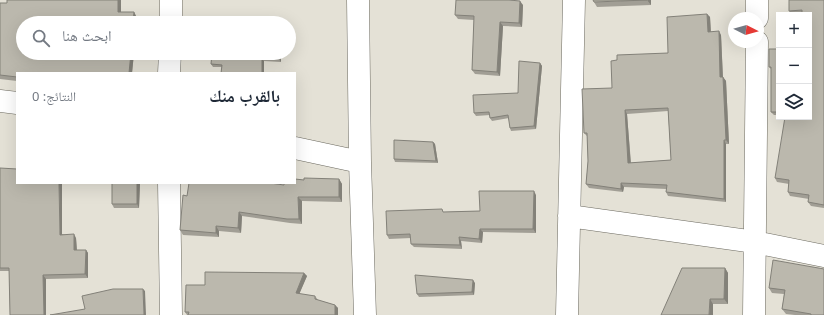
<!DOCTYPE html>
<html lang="ar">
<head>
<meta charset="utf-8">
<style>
	body { margin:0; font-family:"Noto Sans","Noto Naskh Arabic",sans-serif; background:#f2f2f3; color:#1f2937; direction:rtl }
	.controls { position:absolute; right:12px; top:12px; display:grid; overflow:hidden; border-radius:0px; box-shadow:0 4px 16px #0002 }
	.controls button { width:36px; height:36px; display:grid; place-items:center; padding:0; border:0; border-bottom:1px solid #e0e1e3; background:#fff; color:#1f2937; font:20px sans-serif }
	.compass { position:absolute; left:728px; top:12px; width:36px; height:36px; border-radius:50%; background:#fff; box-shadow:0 4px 16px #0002; rotate:96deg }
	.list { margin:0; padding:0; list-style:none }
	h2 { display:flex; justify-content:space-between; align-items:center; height:52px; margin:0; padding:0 16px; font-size:17px }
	h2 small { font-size:13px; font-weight:400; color:#747a83 }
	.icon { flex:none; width:22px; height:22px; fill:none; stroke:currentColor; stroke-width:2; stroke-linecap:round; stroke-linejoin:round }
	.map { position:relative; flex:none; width:824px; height:315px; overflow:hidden; direction:ltr }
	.search { position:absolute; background:#fff; box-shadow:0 4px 16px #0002; left:16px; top:16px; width:280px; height:44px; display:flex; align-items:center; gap:10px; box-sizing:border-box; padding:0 14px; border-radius:22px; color:#747a83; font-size:15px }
	.panel { position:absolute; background:#fff; box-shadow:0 4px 16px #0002; left:16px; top:72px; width:280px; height:112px; border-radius:0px; direction:rtl }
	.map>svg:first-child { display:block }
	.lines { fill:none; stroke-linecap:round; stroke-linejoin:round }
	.street-casing { stroke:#6c6a60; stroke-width:23 }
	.street { stroke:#fff; stroke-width:22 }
	.wall { fill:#a19e95; fill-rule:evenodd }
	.shaded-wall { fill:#838179 }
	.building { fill:#bbb8ad; stroke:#838179; fill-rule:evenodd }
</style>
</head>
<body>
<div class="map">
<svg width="824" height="315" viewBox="0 0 824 315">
	<rect width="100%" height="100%" fill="#e4e1d6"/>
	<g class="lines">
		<!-- street casing -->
		<g class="street-casing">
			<path id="street" d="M358,0L360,162L365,315
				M757,18V0
				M171,23V0
				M169,73L170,53
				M0,101L17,103
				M295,148L360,162
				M169,183L171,315
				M569,216L755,242L824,256
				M567,315L574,0
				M754,315L757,42"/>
		</g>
		<!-- street -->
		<use href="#street" class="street"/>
	</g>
	<!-- wall -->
	<path class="wall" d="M7,0H121V12H134L136,16L23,53H134L132,73H17V81L0,79V3H7Z
		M512,0L523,5L522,27L503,26L500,76L475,74L472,70L474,20L458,19L455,15Z
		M651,0V5L597,7L594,2Z
		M824,0V208L811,206L808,202L809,199L790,196L788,192L789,184L777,182L775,178L809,117V15L802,14H792L789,11Z
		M707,14L710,17L711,32L721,35L723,77L726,81L729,144H726V202L668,196L666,192V189L624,187L623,192L589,188L586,184L588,161L587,136L584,133L612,88L617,60L668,53ZM668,111L671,160L631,163L627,114Z
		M779,49V115H774L771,112V69L769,67Z
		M281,53V62L264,61V73H221L222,67H213L211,64Z
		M540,63L542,66L536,129L511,131L510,128L509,118L492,121L490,118V115L476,116L474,113L518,93Z
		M433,142L435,144L438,163L395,162L394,159Z
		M0,168L62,234L76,238L77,250H86L88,253V278L46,279V315H10L9,271H0Z
		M339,179L342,184V202L302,201V224L290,223L242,216L241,233L219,231V237L183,235L180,230L187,196L284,185L304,180Z
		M140,183L139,208H114L112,204Z
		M536,195V233L483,232L482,243L461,241L462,249L414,247L411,244V238L389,239L387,235L445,212L480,211Z
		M725,268L728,273V304H713L661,315Z
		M824,269V315H795L786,314L782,309L784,294L772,293L769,288Z
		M304,273L307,276L299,294L315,296L318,300L335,305L338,308V315H187L185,312L205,285Z
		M475,283L474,295L419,297L417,294Z"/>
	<!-- shaded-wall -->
	<path class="shaded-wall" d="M118,0H121V16L118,12Z
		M647,0H651V5Z
		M520,1L523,5L522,27L519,23Z
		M134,12L136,16V23H133Z
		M707,14L710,17L711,36L708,32Z
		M500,22L503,26L500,76L497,72Z
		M719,31L721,35L723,81L720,77Z
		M131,53H134L132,73H129Z
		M279,53H281V62L279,59Z
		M262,59L264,61V73H262Z
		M540,63L542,66L536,129L534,126Z
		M723,77L726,81L729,144L726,140Z
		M625,110L627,114L631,167L628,163Z
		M724,140L726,144V202L724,199Z
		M433,142L435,144L438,163L436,161Z
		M339,179L342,184V202L339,197Z
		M59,183H62V238L60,235Z
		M137,183H140L139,208L137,204Z
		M621,183L624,187L623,192L621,189Z
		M534,191L536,195V233L533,229Z
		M298,197L302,201V224L299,219Z
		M239,212L242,216L241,233L238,228Z
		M216,226L219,231V237L216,233Z
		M480,229L483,232L482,243L479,239Z
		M74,234L76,238L77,253L74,250Z
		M459,237L461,241L462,249L460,245Z
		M86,250L88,253V278L85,274Z
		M725,268L728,273V304L724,299Z
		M304,273L307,276L298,297L296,293Z
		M43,275L46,279V315H44Z
		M473,280L475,283L474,295L472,292Z
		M143,289L145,291L146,315H144Z
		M710,299L713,304V315H709Z
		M335,305L338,308V315H335Z"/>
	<!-- building -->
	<path class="building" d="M7,0H118V12H134L133,23H23V53H131L129,73H17V77L0,75V3H7Z
		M456,0H509L520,1L519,23L500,22L497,72L472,70L474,16L455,15Z
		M593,0H647L594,2Z
		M789,0H824V205L808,202L809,195L788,192L789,180L775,178L785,117H809V15H802V10L789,11Z
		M707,14L708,32L719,31L720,77H723L726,140H724V199L666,192L667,185L621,183V189L586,184L588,161L587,133H584L582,89L612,88L611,61L617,60V55L668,53L667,17ZM668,108L671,160L628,163L625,110Z
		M243,20L284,21V23H242Z
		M769,49H779V112H771V67H769Z
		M212,53H279V59H262V73H221L222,65L211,64Z
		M519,61L540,63L534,126L510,128L508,115L490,118L489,112L474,113L473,95L518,93Z
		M394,140L433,142L436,161L394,159Z
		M0,168L17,169V183H59L60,235L74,234V250H86L85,274L43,275L44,315H10L9,268H0Z
		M304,178L339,179V197H298L299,219H287L239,212L238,228L216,226V233L180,230L183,195L187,196L189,183H270L284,185V183H295V179L304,180Z
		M112,183H137V204H112Z
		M479,191H534L533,229H480L479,239L459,237L460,245L411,244L410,234L387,235L386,211L442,209L443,212L480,211Z
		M773,260L824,269V315H811V314L782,309L785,290L769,288Z
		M682,268H725L724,299H710L709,315H661Z
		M205,272L304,273L296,293L315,296V299L335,305V315H188L189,312H185L186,285H205Z
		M415,275L473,280L472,292L417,294Z
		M113,289H143L144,315H50L85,309L82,296Z"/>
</svg>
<div class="controls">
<button>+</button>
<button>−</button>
<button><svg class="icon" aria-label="layers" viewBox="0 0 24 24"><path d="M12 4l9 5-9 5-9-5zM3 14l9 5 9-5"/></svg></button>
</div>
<svg class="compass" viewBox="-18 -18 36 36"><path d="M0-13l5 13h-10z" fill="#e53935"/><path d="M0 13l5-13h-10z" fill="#747a83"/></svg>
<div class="search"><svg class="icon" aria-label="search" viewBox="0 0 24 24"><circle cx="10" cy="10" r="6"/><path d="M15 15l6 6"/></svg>ابحث هنا</div>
<section class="panel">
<h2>بالقرب منك<small>النتائج: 0</small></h2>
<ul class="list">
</ul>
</section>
</div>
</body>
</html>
